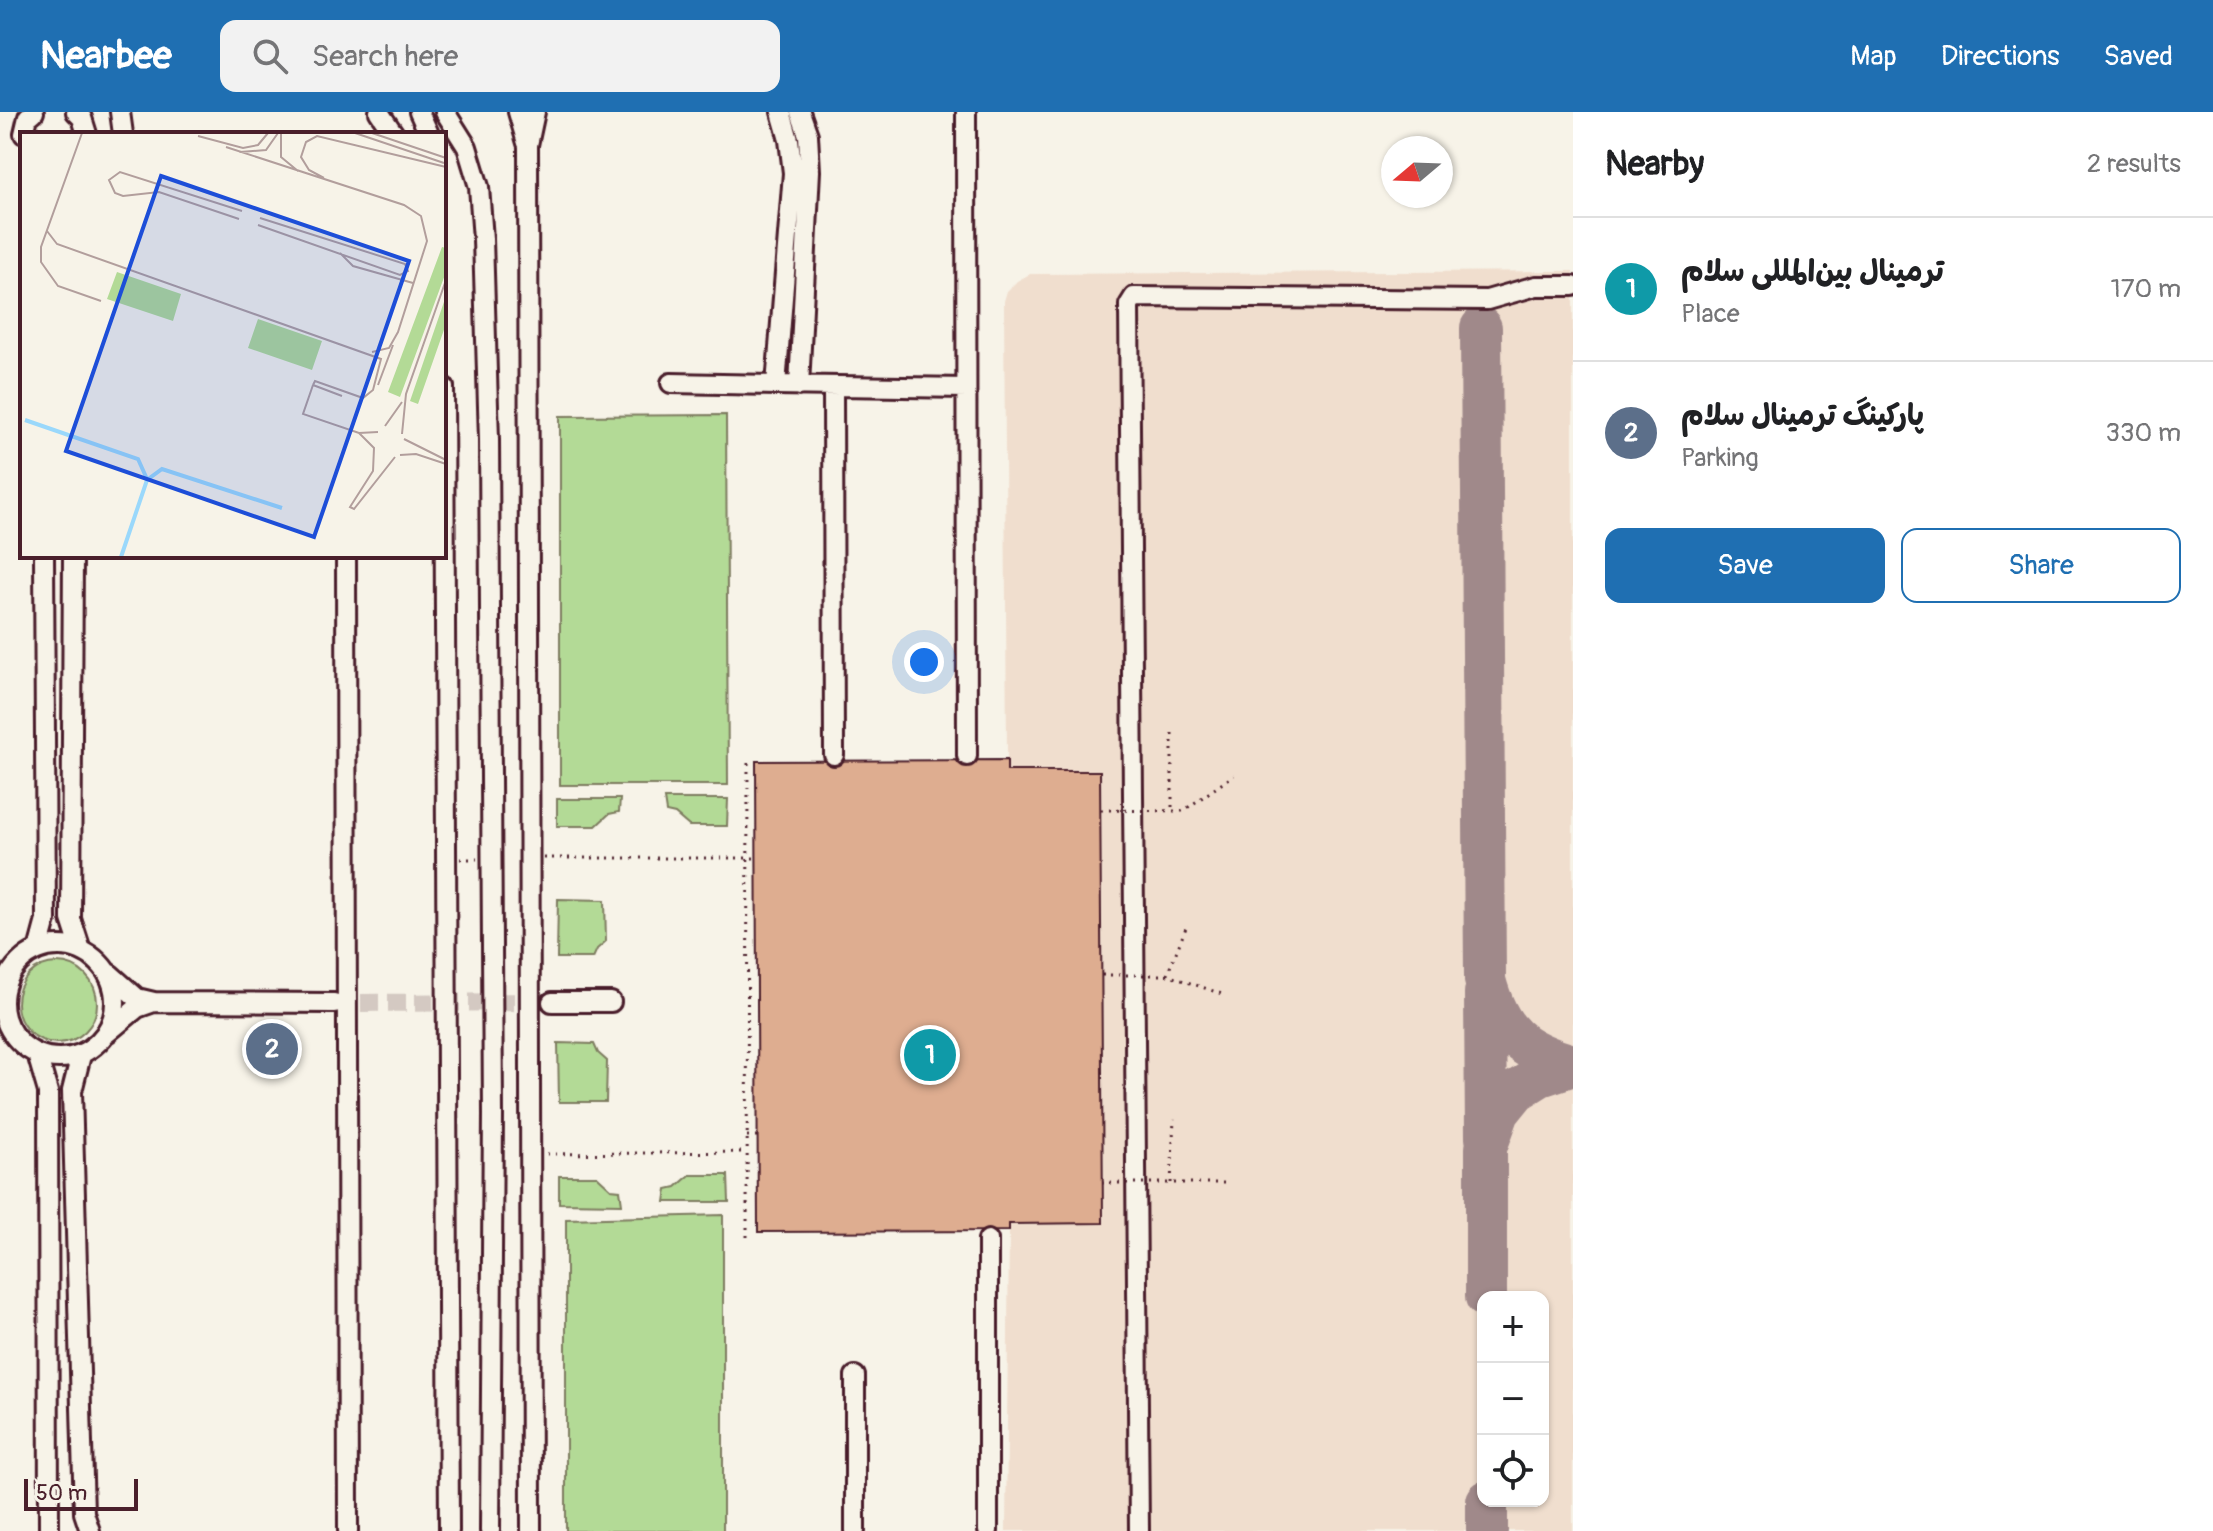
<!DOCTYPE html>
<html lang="en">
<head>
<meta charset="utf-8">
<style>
	body { margin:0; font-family:Pangolin,"Playpen Sans Arabic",sans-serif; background:#f2f2f2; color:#202124 }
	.controls { position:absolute; right:24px; bottom:24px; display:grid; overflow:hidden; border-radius:16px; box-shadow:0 2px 6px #0004 }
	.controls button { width:72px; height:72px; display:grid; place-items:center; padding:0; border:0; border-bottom:2px solid #e0e0e0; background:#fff; color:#202124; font:40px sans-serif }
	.compass { position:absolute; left:1381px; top:24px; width:72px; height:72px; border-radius:50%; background:#fff; box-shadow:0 2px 6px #0004; rotate:251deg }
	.scale { position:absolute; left:24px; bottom:20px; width:114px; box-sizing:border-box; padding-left:8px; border:4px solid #4a1f2b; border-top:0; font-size:22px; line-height:28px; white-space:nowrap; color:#4a1f2b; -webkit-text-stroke:6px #f7f3e8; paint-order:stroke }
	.you { position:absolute; left:924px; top:550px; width:28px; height:28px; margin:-20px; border:6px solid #fff; border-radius:50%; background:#1a73e8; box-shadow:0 0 0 12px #1a73e833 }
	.badge { display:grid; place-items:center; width:52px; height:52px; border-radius:50%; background:#1f6fb2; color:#fff; font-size:26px; font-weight:700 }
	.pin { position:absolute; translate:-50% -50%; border:4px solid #fff; box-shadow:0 2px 8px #0006 }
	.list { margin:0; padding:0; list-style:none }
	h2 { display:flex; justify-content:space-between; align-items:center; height:104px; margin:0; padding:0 32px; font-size:34px }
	h2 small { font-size:26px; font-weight:400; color:#757577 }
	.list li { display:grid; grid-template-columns:52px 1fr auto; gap:24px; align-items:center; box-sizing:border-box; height:144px; padding:0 32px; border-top:2px solid #e0e0e0 }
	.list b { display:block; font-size:30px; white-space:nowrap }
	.list p { margin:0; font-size:26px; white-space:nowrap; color:#757577 }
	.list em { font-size:26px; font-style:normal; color:#757577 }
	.actions { display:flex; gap:16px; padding:24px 32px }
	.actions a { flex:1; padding:18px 0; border:2px solid #1f6fb2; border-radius:16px; text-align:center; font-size:28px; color:#1f6fb2 }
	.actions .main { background:#1f6fb2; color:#fff }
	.icon { flex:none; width:44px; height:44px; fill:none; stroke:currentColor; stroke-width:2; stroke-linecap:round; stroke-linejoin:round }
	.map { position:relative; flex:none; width:1573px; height:1419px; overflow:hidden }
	header { display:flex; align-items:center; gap:48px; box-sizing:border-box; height:112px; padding:0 40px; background:#1f6fb2; color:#fff }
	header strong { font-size:38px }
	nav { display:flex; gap:44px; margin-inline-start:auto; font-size:28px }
	.search { width:560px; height:72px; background:#f2f2f2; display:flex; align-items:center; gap:20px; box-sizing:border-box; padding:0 28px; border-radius:16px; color:#757577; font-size:30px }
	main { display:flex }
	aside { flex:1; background:#fff }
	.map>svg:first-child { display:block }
	.built { fill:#f0dece; fill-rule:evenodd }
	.green { fill:#b3da96; stroke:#7e7c60; stroke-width:2 }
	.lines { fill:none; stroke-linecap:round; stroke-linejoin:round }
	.taxiway { stroke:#a0898a; stroke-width:42 }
	.building { fill:#dead90; stroke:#4a1f2b; stroke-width:2 }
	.minor-tunnel { stroke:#d4c9c2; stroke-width:18; stroke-dasharray:18 9; stroke-linecap:butt }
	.minor-casing { stroke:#4a1f2b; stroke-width:24 }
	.path { stroke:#4a1f2b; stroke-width:3; stroke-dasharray:2 6; stroke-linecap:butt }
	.minor { stroke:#f7f3e8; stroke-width:18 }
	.path-bridge { stroke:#4a1f2b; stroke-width:3; stroke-dasharray:2 6; stroke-linecap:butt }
	.inset-river { fill:none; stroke:#9ad8fb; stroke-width:4 }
	.inset-road { fill:none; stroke:#b29e9c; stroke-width:2 }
	.view { fill:#1d4ed8; fill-opacity:0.15; stroke:#1d4ed8; stroke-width:4 }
	.inset-edge { fill:none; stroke:#4a1f2b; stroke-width:4 }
</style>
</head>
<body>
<header>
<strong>Nearbee</strong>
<div class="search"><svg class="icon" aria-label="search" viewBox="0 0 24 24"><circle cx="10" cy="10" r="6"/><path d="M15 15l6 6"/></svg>Search here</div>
<nav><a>Map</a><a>Directions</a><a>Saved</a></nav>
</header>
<main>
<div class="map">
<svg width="1573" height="1419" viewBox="0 0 1573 1419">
	<rect width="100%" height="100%" fill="#f7f3e8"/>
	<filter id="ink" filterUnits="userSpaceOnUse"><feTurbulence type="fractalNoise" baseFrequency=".0125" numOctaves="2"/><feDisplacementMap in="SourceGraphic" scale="16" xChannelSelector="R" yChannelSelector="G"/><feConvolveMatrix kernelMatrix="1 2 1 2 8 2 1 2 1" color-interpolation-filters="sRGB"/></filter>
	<g filter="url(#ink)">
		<!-- built -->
		<path class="built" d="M1573,159V1419H1006L1009,1119L758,1120L756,649L1007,648L1004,189L1007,179L1017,169L1030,162ZM1483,1185H1543V1389H1483Z"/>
		<!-- green -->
		<path class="green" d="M726,303L728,673H560V304Z
			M557,687H620L619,700L609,702L596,714H557Z
			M664,687H728L727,714H689L675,702L666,700Z
			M558,787L605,788L606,829L597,837L593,846H557Z
			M17 891a40 40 0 1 1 80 0a40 40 0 1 1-80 0Z
			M558,931L594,932L598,941L607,949L606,990H559Z
			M690,1063H728L729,1090H665L667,1077L676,1075Z
			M559,1064H597L611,1077L620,1078L622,1092L559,1091Z
			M723,1103V1419H566V1107Z"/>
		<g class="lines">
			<!-- taxiway -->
			<path class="taxiway" d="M1481,216L1485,868C1499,921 1521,939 1573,953
				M1485,881L1486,1026
				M1486,1185V1036L1499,1000L1516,979L1540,964L1573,953
				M1487,1419V1389"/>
		</g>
		<!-- building -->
		<path class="building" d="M1007,648V659H1100L1103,1111L1009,1112V1119L758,1120L756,649Z"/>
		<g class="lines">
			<!-- minor-tunnel -->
			<path class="minor-tunnel" d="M334,891L552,890"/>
			<!-- minor casing -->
			<g class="minor-casing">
				<path id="minor" d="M76,0L82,6L87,22
					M120,0L123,22
					M379,0L394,22
					M419,0L429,22
					M445,0L467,35L479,75L483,127L489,328L493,1002L490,1419
					M518,0L527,31
					M781,0L789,28L793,61L776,273L966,276
					M966,0L967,644
					M24,22L28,5L34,0
					M671,271L776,273
					M799,274L810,59L808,23L800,0
					M444,275L449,1419
					M833,275L834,643
					M73,444L71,807L81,838
					M346,444L348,1419
					M3 890a56 56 0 1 1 112 0a56 56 0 1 1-112 0Z
					M38,838L46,808L44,444
					M110,862L137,886L154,890L334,891
					M552,890H611
					M107,921L137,896L154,890
					M37,942L48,980L49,1419
					M81,943L72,979L84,1401L90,1419
					M988,1128V1419
					M855,1264V1419
					M531,1419L528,33L535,0
					M1139,1419L1129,193L1134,185L1487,188L1536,174H1573"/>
			</g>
			<!-- path -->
			<path class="path" d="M1172,621V699
				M544,746H757
				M460,747H477
				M1167,863L1187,813
				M747,1024H758
				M547,1042L747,1040
				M1171,1071L1174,1007
				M747,1125L748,650"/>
			<!-- minor -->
			<use href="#minor" class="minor"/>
			<!-- path-bridge -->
			<path class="path-bridge" d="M1101,698L1183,699L1234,663
				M1102,863H1167L1222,882
				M1102,1071H1225"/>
		</g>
	</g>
	<!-- overview -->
	<g transform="translate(20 20)">
		<rect width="426" height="426" fill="#f7f3e8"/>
		<path d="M422,115L426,116V140L380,265L368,260ZM97,140L161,162L153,189L87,167ZM426,164V192L398,272L390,269ZM238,187L302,209L292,238L228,216Z" fill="#b3da96"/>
		<path class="inset-river" d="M5,288L118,327L127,347M101,425L127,348L142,337L262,376"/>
		<path class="inset-road" d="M62,1L21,115V130L38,154L81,169M335,1L424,31M352,1L426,26M261,2V25L278,39M178,4L223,16L238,13L248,1M206,15L384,73L401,84L407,109L378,200L369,216L352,220M220,20L246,18L258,1M304,46L289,38L281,25L286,10L297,4L426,35M219,87L139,60L103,64L95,61L89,48L100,40L222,79M238,93L380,143L388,139L385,132L240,86M27,99L37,112L361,227L353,258L343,266L295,249L293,253M320,121L333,134L393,151M293,253L322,264M293,253L283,282L339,301L358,300M358,253L373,213M365,294L382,270M339,301L354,316L353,339L330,375L334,377L375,325M382,302L386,262L426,148M384,307L426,328M380,323L396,322L426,332"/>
		<path class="view" d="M141,44L389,129L294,405L46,319Z"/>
		<rect width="426" height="426" class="inset-edge"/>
	</g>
</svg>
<div class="controls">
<button>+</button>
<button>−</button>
<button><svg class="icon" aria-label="locate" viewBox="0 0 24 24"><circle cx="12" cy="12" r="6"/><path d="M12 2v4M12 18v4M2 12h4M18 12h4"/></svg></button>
</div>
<svg class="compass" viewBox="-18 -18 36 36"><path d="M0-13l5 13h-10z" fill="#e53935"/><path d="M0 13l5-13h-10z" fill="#757577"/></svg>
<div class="scale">50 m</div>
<div class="you"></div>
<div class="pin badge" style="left:930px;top:943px;background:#0f9aa8">1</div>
<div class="pin badge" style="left:272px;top:937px;background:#5c6f8a">2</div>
</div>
<aside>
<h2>Nearby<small>2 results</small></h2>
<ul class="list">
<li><span class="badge" style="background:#0f9aa8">1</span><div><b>ترمینال بین‌المللی سلام</b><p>Place</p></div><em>170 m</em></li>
<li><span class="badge" style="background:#5c6f8a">2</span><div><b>پارکینگ ترمینال سلام</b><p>Parking</p></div><em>330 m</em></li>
</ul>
<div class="actions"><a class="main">Save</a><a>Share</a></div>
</aside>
</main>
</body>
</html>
